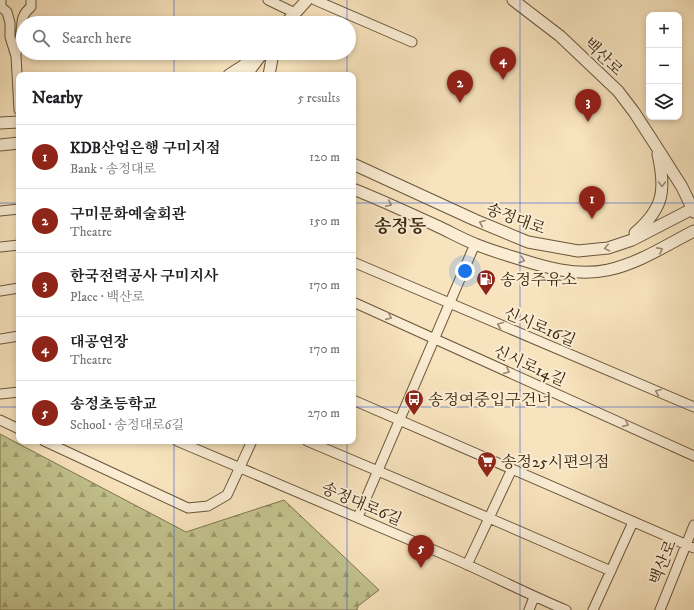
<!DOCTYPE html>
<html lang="en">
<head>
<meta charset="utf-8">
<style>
	body { margin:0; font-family:"IM FELL DW Pica","Noto Serif KR",serif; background:#f2f2f2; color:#202124 }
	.controls { position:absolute; right:12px; top:12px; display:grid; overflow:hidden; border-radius:8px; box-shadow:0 2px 6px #0003 }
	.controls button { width:36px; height:36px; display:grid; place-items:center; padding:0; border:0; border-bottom:1px solid #e0e0e0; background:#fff; color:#202124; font:20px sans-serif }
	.you { position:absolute; left:465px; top:271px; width:14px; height:14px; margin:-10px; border:3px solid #fff; border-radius:50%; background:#1a73e8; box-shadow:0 0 0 6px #1a73e833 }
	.badge { display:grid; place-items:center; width:26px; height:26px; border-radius:50%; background:#8f2418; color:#fff; font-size:13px; font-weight:700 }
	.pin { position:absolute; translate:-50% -33px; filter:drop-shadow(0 1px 2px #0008) }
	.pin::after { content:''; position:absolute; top:21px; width:14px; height:12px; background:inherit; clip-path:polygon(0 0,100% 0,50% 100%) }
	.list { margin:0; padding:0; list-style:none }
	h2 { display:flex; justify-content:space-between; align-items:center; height:52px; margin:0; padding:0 16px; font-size:17px }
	h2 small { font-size:13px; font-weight:400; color:#757577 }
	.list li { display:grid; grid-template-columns:26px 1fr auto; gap:12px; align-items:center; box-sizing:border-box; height:64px; padding:0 16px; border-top:1px solid #e0e0e0 }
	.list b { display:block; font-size:15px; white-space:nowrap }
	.list p { margin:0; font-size:13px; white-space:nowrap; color:#757577 }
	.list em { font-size:13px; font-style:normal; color:#757577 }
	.icon { flex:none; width:22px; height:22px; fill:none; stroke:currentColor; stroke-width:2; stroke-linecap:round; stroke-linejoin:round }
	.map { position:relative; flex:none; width:694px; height:610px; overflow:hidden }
	.search { position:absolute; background:#fff; box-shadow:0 2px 6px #0003; left:16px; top:16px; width:340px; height:44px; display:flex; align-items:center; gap:10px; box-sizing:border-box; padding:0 14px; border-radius:22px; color:#757577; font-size:15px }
	.panel { position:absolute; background:#fff; box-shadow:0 2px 6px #0003; left:16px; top:72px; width:340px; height:372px; border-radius:8px }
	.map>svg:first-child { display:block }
	.forest { fill:url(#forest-firs); stroke:#7f744e }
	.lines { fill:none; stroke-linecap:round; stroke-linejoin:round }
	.minor-casing { stroke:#6b553a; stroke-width:11 }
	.tertiary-casing { stroke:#6b553a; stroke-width:13 }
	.minor { stroke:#faedd4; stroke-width:9 }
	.tertiary { stroke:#faedd4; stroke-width:11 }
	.oneway { stroke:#9b8a71 }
	.grid { fill:none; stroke:#1d4ed8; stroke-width:1; stroke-opacity:0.55 }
	.labels { text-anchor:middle; stroke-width:4; stroke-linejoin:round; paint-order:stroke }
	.street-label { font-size:16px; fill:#3c260e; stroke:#faedd4 }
	.poi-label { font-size:16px; fill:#3c260e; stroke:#faedd4; text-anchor:start }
	.quarter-label { font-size:18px; font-weight:bold; fill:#3c260e; stroke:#faedd4 }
</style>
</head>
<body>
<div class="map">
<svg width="694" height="610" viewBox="0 0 694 610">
	<defs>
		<pattern id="forest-firs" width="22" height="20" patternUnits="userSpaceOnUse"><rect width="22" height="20" fill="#c2c28d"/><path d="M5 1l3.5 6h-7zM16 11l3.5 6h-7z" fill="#9f9d72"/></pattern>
	</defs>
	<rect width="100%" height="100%" fill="#f7e3bd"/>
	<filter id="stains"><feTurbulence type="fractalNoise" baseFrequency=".005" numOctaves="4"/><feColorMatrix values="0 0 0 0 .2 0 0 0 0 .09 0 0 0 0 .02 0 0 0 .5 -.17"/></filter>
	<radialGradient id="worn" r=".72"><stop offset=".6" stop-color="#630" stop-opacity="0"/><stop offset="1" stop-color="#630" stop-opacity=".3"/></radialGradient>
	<!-- forest -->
	<path class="forest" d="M0,434L186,532L284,500L379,590L358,606L357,610H0Z"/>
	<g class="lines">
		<!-- minor casing -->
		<g class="minor-casing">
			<path id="minor" d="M1,0V7L7,12L10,23V37L16,56L19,110
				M268,0L295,13
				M315,0L412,42
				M16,54C17,49 19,44 20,39C23,25 19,16 31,7V0
				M0,211L19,209
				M0,247L19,245
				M353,262L694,407
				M0,291L19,288
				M353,302L694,456
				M0,339L19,336
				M0,394L19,392
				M353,400L694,548
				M0,420L19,429
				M44,441L188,508L208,506L227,495L252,441
				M177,441C268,479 359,518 450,557C489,574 527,594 566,610
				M307,441L489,518L611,571
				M358,517L475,244
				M467,565L512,469
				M529,610L534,597
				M593,610L633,522
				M660,610L694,525"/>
		</g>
		<!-- tertiary casing -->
		<g class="tertiary-casing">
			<path id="tertiary" d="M513,0L560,36L618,91L634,112L656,146L682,187L694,212
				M286,23L307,0
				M229,75L243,66L256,53
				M246,75L261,55
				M269,75L273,53
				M0,123L19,122
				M0,145L19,143
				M353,164L475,220L528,242L578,251L608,248L632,240L694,208
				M353,189C381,200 409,213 437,226C450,232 462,239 475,244C487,249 500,253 513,257C544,267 576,277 608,270C640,263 666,245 694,231
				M635,233C664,208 666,190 658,154"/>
		</g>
		<!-- minor -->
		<use href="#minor" class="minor"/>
		<!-- tertiary -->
		<use href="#tertiary" class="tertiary"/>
	</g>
	<!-- one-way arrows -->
	<defs><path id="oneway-chevron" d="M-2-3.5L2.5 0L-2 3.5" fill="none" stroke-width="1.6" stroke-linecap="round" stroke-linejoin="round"/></defs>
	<g class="oneway">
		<use href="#oneway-chevron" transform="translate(662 184) rotate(90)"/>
		<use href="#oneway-chevron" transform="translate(389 204) rotate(25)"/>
		<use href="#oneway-chevron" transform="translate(482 223) rotate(-157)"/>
		<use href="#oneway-chevron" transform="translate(607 248) rotate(168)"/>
		<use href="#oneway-chevron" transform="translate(660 250) rotate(-28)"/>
		<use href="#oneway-chevron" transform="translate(522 260) rotate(18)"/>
		<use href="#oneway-chevron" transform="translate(389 317) rotate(24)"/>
		<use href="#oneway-chevron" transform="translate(500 325) rotate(-157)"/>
		<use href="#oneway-chevron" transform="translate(507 371) rotate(24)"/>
		<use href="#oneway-chevron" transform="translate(658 392) rotate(-157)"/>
		<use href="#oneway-chevron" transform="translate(626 424) rotate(24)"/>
	</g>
	<!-- grid -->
	<path class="grid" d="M174,0V23M347,0V23M520,0V610M174,53V75M347,53V75M0,203H19M353,203H694M0,407H19M353,407H694M174,441V610M347,441V610"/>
	<!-- icons -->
	<defs>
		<g id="fuel-pin" transform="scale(1)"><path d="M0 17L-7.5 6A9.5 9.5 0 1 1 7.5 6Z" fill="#8f2418" stroke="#faedd4"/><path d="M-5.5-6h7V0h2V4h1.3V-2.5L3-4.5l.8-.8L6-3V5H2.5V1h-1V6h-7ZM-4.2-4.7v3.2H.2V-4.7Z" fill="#fff"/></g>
		<g id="bus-pin" transform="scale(1)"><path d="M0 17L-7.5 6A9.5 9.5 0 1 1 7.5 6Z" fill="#8f2418" stroke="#faedd4"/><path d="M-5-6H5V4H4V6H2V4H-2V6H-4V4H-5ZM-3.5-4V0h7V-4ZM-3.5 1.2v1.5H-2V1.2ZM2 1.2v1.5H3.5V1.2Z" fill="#fff"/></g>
		<g id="supermarket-pin" transform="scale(1)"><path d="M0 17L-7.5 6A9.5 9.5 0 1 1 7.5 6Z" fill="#8f2418" stroke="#faedd4"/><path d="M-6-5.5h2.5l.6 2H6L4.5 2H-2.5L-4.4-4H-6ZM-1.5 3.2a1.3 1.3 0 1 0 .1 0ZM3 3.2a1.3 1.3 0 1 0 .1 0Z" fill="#fff"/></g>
	</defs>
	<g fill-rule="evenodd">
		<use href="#fuel-pin" x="486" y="279"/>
		<use href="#bus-pin" x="414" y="399"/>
		<use href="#supermarket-pin" x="487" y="461"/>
	</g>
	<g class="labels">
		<!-- street labels -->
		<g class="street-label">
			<text transform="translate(604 56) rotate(44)" y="6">백산로</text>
			<text transform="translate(516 218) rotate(20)" y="6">송정대로</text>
			<text transform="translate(540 326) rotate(23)" y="6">신시로16길</text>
			<text transform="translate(530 365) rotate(24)" y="6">신시로14길</text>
			<text transform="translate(362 503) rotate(23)" y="6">송정대로6길</text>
			<text transform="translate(662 562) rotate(-68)" y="6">백산로</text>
		</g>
		<!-- poi labels -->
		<g class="poi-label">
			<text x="500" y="285">송정주유소</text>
			<text x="428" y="405">송정여중입구건너</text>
			<text x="501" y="467">송정25시편의점</text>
		</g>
		<!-- quarter labels -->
		<g class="quarter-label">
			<text x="400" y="232">송정동</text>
		</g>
	</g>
	<rect width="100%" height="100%" filter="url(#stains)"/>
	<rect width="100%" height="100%" fill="url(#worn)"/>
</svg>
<div class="controls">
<button>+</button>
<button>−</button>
<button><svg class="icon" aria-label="layers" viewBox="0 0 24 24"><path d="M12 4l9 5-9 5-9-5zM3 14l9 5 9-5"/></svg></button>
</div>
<div class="you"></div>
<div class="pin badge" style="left:592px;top:219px">1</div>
<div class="pin badge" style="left:460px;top:103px">2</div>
<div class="pin badge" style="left:588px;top:122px">3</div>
<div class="pin badge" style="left:503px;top:80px">4</div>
<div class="pin badge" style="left:421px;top:568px">5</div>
<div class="search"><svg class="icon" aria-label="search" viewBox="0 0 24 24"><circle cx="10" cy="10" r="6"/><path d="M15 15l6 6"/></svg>Search here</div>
<section class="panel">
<h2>Nearby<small>5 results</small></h2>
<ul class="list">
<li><span class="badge">1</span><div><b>KDB산업은행 구미지점</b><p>Bank · 송정대로</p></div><em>120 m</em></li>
<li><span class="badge">2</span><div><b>구미문화예술회관</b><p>Theatre</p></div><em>150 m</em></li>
<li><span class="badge">3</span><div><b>한국전력공사 구미지사</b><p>Place · 백산로</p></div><em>170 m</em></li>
<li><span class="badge">4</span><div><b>대공연장</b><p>Theatre</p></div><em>170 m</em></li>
<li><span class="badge">5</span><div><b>송정초등학교</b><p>School · 송정대로6길</p></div><em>270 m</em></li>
</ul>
</section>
</div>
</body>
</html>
